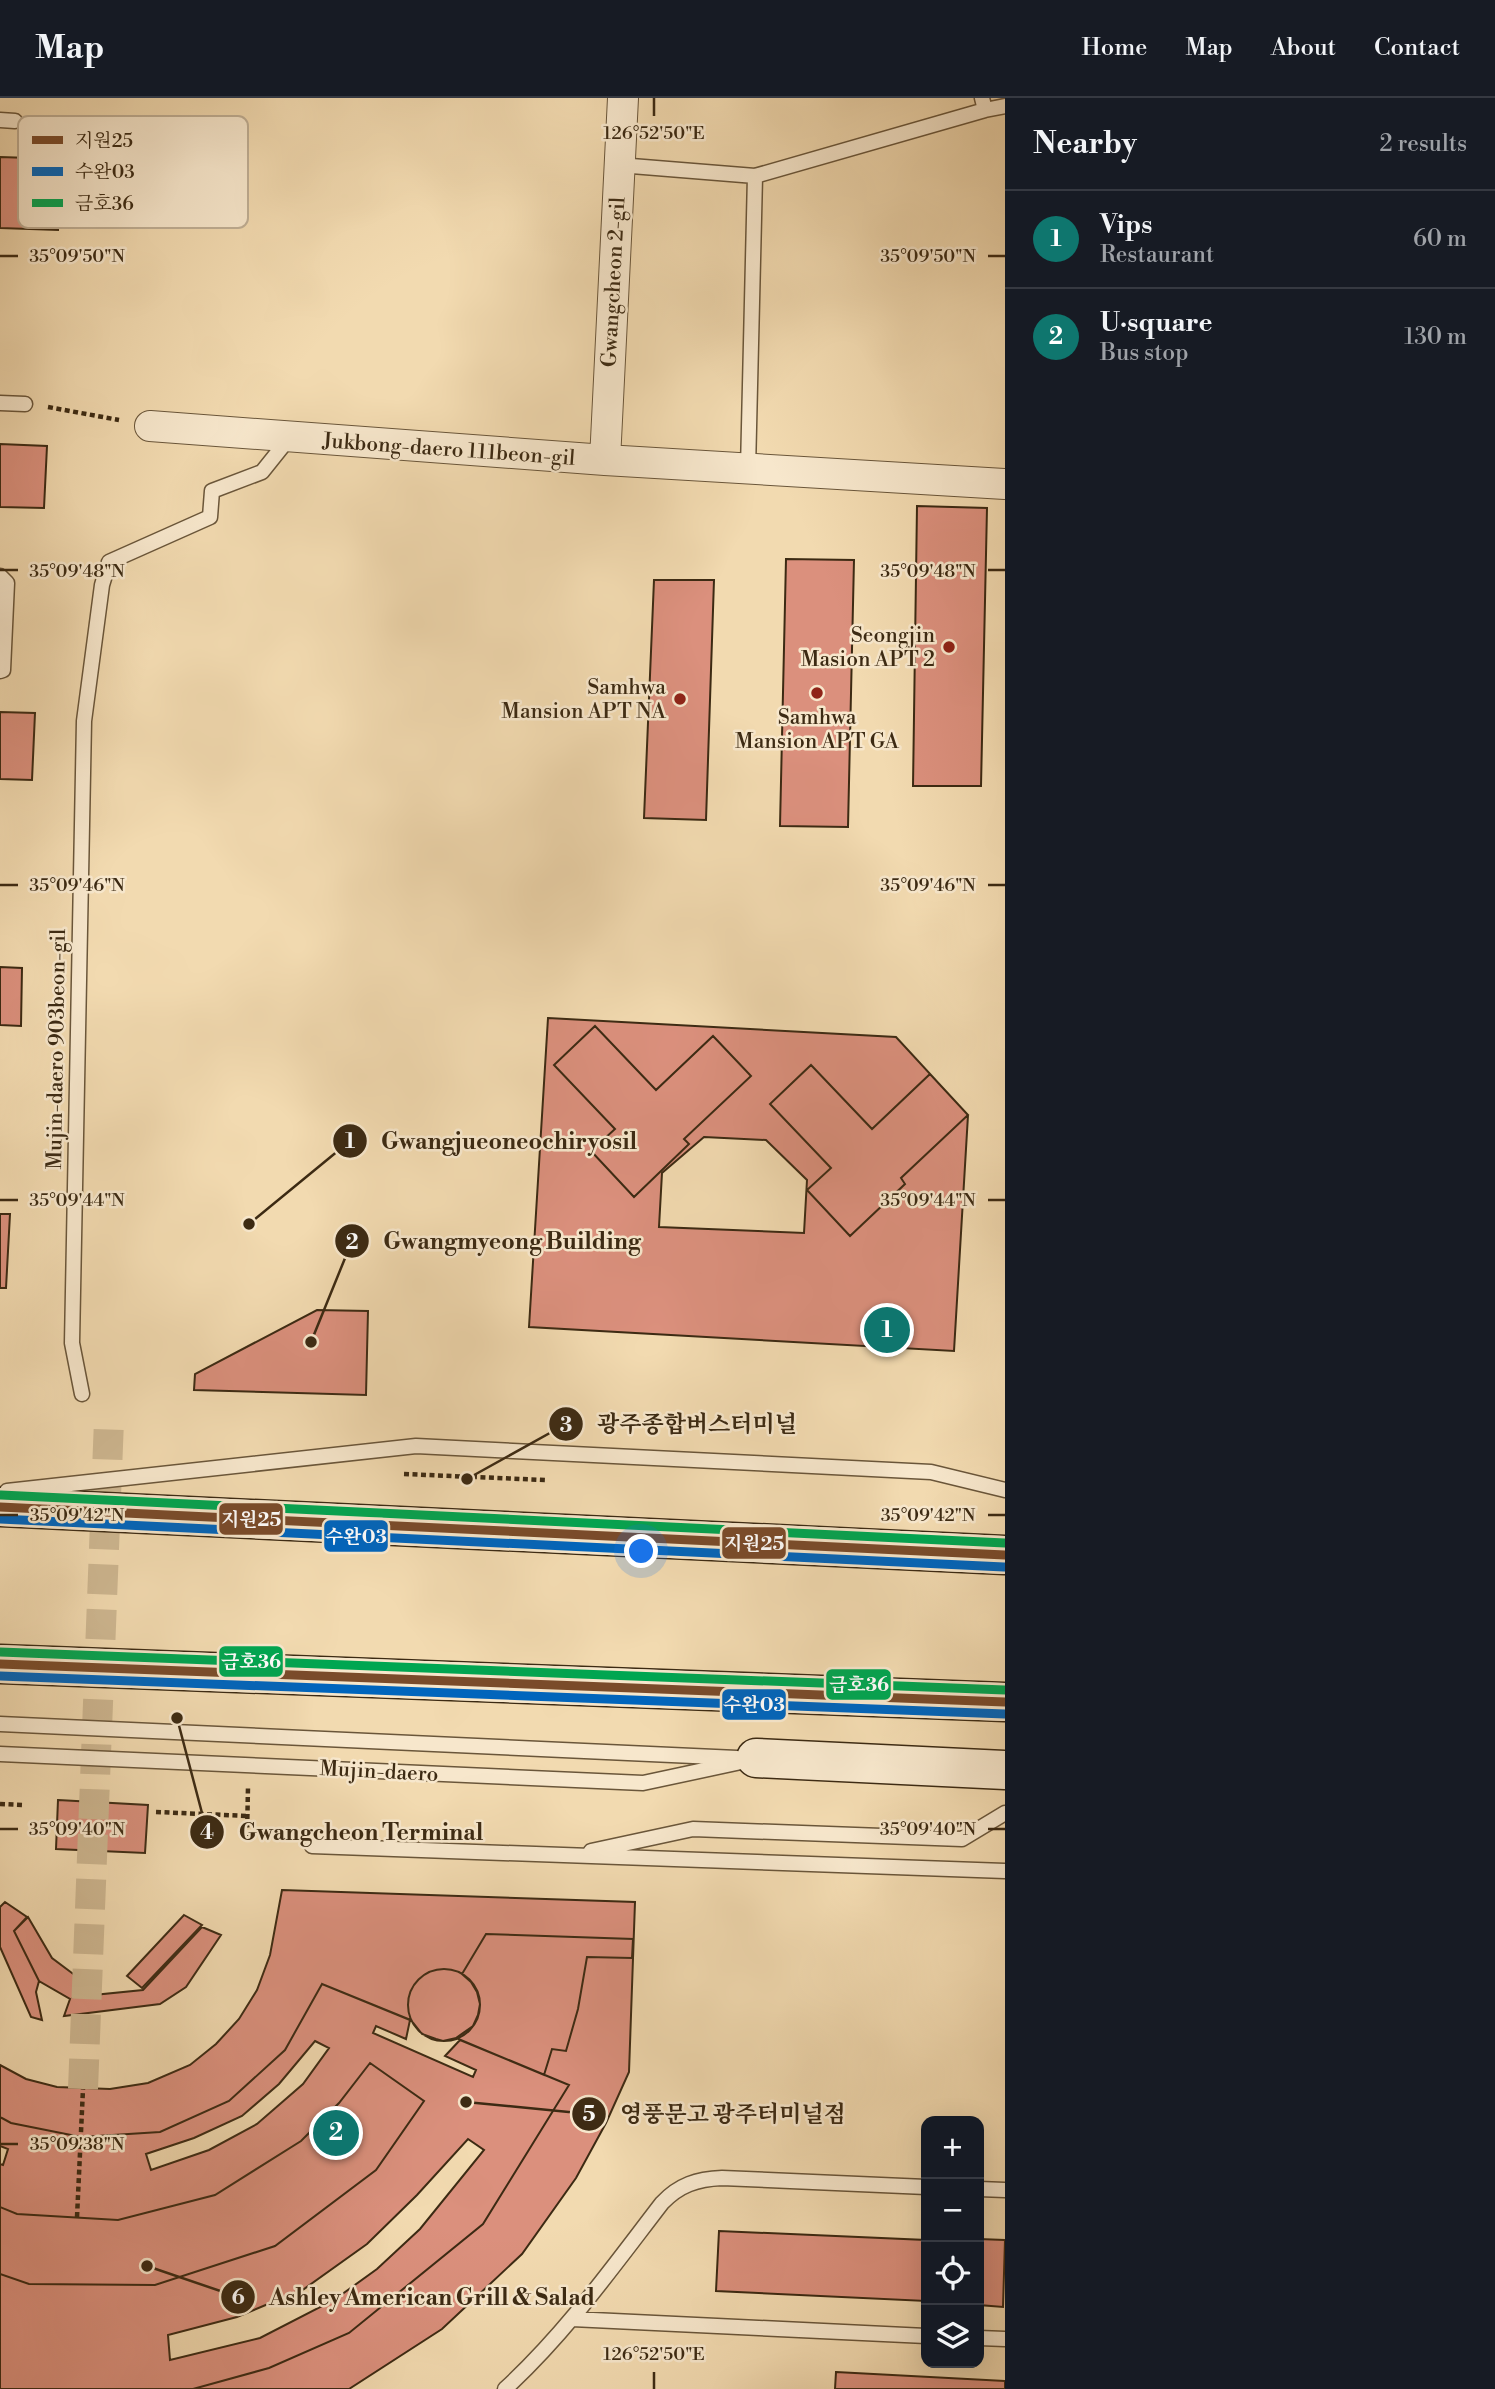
<!DOCTYPE html>
<html lang="en">
<head>
<meta charset="utf-8">
<style>
	body { margin:0; font-family:"Libre Bodoni","Noto Serif KR",serif; background:#20242c; color:#f1f3f6 }
	.controls { position:absolute; right:21px; bottom:21px; display:grid; overflow:hidden; border-radius:14px; box-shadow:0 7px 28px #0002 }
	.controls button { width:63px; height:63px; display:grid; place-items:center; padding:0; border:0; border-bottom:2px solid #363941; background:#171b24; color:#f1f3f6; font:35px sans-serif }
	.you { position:absolute; left:642px; top:1454px; width:24px; height:24px; margin:-18px; border:5px solid #fff; border-radius:50%; background:#1a73e8; box-shadow:0 0 0 10px #1a73e833 }
	.badge { display:grid; place-items:center; width:46px; height:46px; border-radius:50%; background:#0f766e; color:#fff; font-size:23px; font-weight:700 }
	.pin { position:absolute; translate:-50% -50%; border:4px solid #fff; box-shadow:0 2px 7px #0006 }
	.list { margin:0; padding:0; list-style:none }
	h2 { display:flex; justify-content:space-between; align-items:center; height:91px; margin:0; padding:0 28px; font-size:30px }
	h2 small { font-size:23px; font-weight:400; color:#9ea1a6 }
	.list li { display:grid; grid-template-columns:46px 1fr auto; gap:21px; align-items:center; box-sizing:border-box; height:98px; padding:0 28px; border-top:2px solid #363941 }
	.list b { display:block; font-size:26px; white-space:nowrap }
	.list p { margin:0; font-size:23px; white-space:nowrap; color:#9ea1a6 }
	.list em { font-size:23px; font-style:normal; color:#9ea1a6 }
	.icon { flex:none; width:38px; height:38px; fill:none; stroke:currentColor; stroke-width:2; stroke-linecap:round; stroke-linejoin:round }
	.map { position:relative; flex:none; width:1005px; height:2291px; overflow:hidden }
	header { display:flex; align-items:center; gap:42px; box-sizing:border-box; height:98px; padding:0 35px; background:#171b24; border-bottom:2px solid #363941 }
	header strong { font-size:33px }
	nav { display:flex; gap:38px; margin-inline-start:auto; font-size:24px }
	main { display:flex }
	aside { flex:1; background:#171b24 }
	.map>svg:first-child { display:block }
	.building { fill:#db907d; stroke:#3c2a13; stroke-width:2; fill-rule:evenodd }
	.lines { fill:none; stroke-linecap:round; stroke-linejoin:round }
	.street-tunnel { stroke:#ceb791; stroke-width:30; stroke-dasharray:30 15; stroke-linecap:butt }
	.lane-casing { stroke:#6a563a; stroke-width:17 }
	.street-casing { stroke:#6a563a; stroke-width:32 }
	.secondary-casing { stroke:#3c2a13; stroke-width:41 }
	.path { stroke:#3c2a13; stroke-width:4.5; stroke-dasharray:5 3.5; stroke-linecap:butt }
	.lane { stroke:#f7e7cc; stroke-width:14 }
	.street { stroke:#f7e7cc; stroke-width:30 }
	.secondary { stroke:#f7e7cc; stroke-width:38 }
	.bus-1-casing { stroke:#f7e7cc; stroke-width:14 }
	.bus-2-casing { stroke:#f7e7cc; stroke-width:14 }
	.bus-3-casing { stroke:#f7e7cc; stroke-width:14 }
	.bus-1 { stroke:#7a4b2a; stroke-width:9 }
	.bus-2 { stroke:#0065bd; stroke-width:9 }
	.bus-3 { stroke:#00a651; stroke-width:9 }
	.ticks { fill:none; stroke:#3c2a13; stroke-width:2.5 }
	.poi-dot { fill:#8f2418; stroke:#f7e7cc; stroke-width:2.5 }
	.labels { text-anchor:middle; stroke-width:5; stroke-linejoin:round; paint-order:stroke }
	.street-label { font-size:21px; fill:#3c2a13; stroke:#f7e7cc }
	.poi-label { font-size:21px; fill:#3c2a13; stroke:#f7e7cc; text-anchor:end }
	.key { fill:#f7e7cc; stroke:#bfae94; stroke-width:2 }
	.key-label { font-size:19px; fill:#3c2a13 }
	.ticks-label { font-size:18px; text-anchor:middle; fill:#3c2a13; stroke:#f7e7cc; stroke-width:5; stroke-linejoin:round; paint-order:stroke }
	.leader { fill:none; stroke:#3c2a13; stroke-width:2.5 }
	.callout-dot { fill:#3c2a13; stroke:#f7e7cc; stroke-width:2.5 }
	.mark-label { font-size:21px; text-anchor:middle; font-weight:bold; fill:#fff }
	.callout-label { font-size:23px; text-anchor:middle; font-weight:bold; fill:#3c2a13; stroke:#f7e7cc; stroke-width:5; stroke-linejoin:round; paint-order:stroke }
	.line-badge { stroke:#f7e7cc; stroke-width:2.5 }
	.badge-label { font-size:19px; text-anchor:middle; font-weight:bold; fill:#fff }
</style>
</head>
<body>
<header>
<strong>Map</strong>
<nav><a>Home</a><a>Map</a><a>About</a><a>Contact</a></nav>
</header>
<main>
<div class="map">
<svg width="1005" height="2291" viewBox="0 0 1005 2291">
	<rect width="100%" height="100%" fill="#f2dab0"/>
	<filter id="stains"><feTurbulence type="fractalNoise" baseFrequency=".00286" numOctaves="4"/><feColorMatrix values="0 0 0 0 .2 0 0 0 0 .09 0 0 0 0 .02 0 0 0 .5 -.17"/></filter>
	<radialGradient id="worn" r=".72"><stop offset=".6" stop-color="#630" stop-opacity="0"/><stop offset="1" stop-color="#630" stop-opacity=".3"/></radialGradient>
	<!-- building -->
	<path class="building" d="M0,59L60,61L58,132L0,130Z
		M0,346L47,348L44,410L0,409Z
		M917,408L987,410L981,688H913Z
		M786,461L854,462L848,729L780,728Z
		M654,482H714L706,722L644,720Z
		M0,614L35,615L32,682L0,681Z
		M0,869L22,870L21,928L0,927Z
		M548,920L896,939L968,1017L954,1253L529,1229ZM704,1039L766,1042L807,1082L804,1135L659,1129L662,1075Z
		M595,928L656,992L713,938L751,978L684,1041L689,1046L634,1099L591,1053L615,1031L554,967Z
		M595,928L656,992L713,938L751,978L684,1041L689,1046L634,1099L591,1053L615,1031L554,967Z
		M811,967L872,1031L930,976L968,1017L901,1080L905,1086L850,1138L807,1092L831,1070L770,1006Z
		M811,967L872,1031L930,976L968,1017L901,1080L905,1086L850,1138L807,1092L831,1070L770,1006Z
		M0,1116H10L6,1190H0Z
		M317,1212L368,1213L366,1297L194,1292L195,1276Z
		M58,1702L148,1707L145,1755L56,1751Z
		M282,1792L635,1804L629,1974L606,2025L576,2080L522,2156L442,2231L349,2291H0V1967L26,1981L57,1989L110,1991L148,1985L190,1967L216,1946L239,1921L257,1892L270,1857Z
		M5,1804L27,1819L14,1833L39,1883L36,1894L42,1922L31,1919L0,1849V1809Z
		M184,1817L202,1827L142,1890L127,1878Z
		M28,1819L52,1860L80,1881L73,1899L143,1892L202,1829L221,1837L186,1889L160,1906L64,1918L70,1901L39,1883L14,1833Z
		M486,1836L633,1841L632,1860L587,1859L578,1911L566,1953L552,1951L544,1977L456,1940L473,1928L478,1917L480,1906L477,1894L471,1884L462,1876Z
		M486,1836L633,1841L632,1860L587,1859L578,1911L566,1953L552,1951L544,1977L456,1940L473,1928L478,1917L480,1906L477,1894L471,1884L462,1876Z
		M408 1907a36 36 0 1 1 72 0a36 36 0 1 1-72 0Z
		M408 1907a36 36 0 1 1 72 0a36 36 0 1 1-72 0Z
		M322,1886L411,1922L422,1936L436,1941L443,1943L456,1940L569,1987L483,2126L349,2235L269,2270L193,2291H0V2066L3,2067L8,2051L0,2048V2019L11,2025L81,2039L160,2034L229,2003L285,1952ZM315,1943L329,1950L303,1986L257,2026L209,2052L151,2072L146,2056L194,2040L242,2018L279,1986ZM468,2041L484,2052L420,2131L377,2171L334,2202L260,2240L170,2262L168,2237L237,2219L304,2191L367,2146L417,2097Z
		M322,1886L410,1922L406,1941L376,1928L373,1935L473,1979L476,1972L445,1958L460,1942L569,1987L483,2126L349,2235L269,2270L193,2291H0V2019L11,2025L81,2039L160,2034L229,2003L285,1952Z
		M370,1965L424,2003L376,2072L275,2148L155,2187L29,2186L0,2176V2109L17,2116L118,2122L215,2097L301,2043L339,2005Z
		M370,1965L424,2003L376,2072L275,2148L155,2187L29,2186L0,2176V2109L17,2116L118,2122L215,2097L301,2043L339,2005Z
		M719,2133L926,2142V2203L716,2193Z
		M979,2141L1005,2142L1003,2209L979,2207Z
		M836,2274L1005,2283V2291H835Z"/>
	<g class="lines">
		<!-- street-tunnel -->
		<path class="street-tunnel" d="M83,1991L109,1322"/>
		<!-- lane casing -->
		<g class="lane-casing">
			<path id="lane" d="M982,0L985,12L1005,8
				M0,22L15,23
				M619,67L755,78L985,12
				M0,305L25,306
				M748,371L755,78
				M0,478L7,485L3,572L0,573
				M82,1296L72,1245L84,623L102,487L109,464L210,419L212,393L262,374L290,339
				M7,1393L416,1348L931,1374L1005,1392
				M0,1626L737,1660
				M0,1656L643,1685L755,1661
				M312,1748L1005,1773
				M591,1753L693,1731L962,1741L1005,1715
				M979,2091L1005,2092
				M572,2221L926,2238
				M979,2240L1005,2241
				M505,2291C565,2236 612,2170 662,2105C679,2087 697,2081 722,2080L926,2089"/>
		</g>
		<!-- street casing -->
		<g class="street-casing">
			<path id="street" d="M150,328L605,362L1005,386
				M605,362L623,0"/>
		</g>
		<!-- secondary casing -->
		<g class="secondary-casing">
			<path id="secondary" d="M0,1409L1005,1457
				M0,1566L1005,1604
				M756,1660L1005,1672"/>
		</g>
		<!-- path -->
		<path class="path" d="M48,309L119,322
			M404,1376L545,1382
			M0,1706L23,1707
			M156,1714L248,1718
			M247,1738L248,1689
			M77,2119L83,1991"/>
		<!-- lane -->
		<use href="#lane" class="lane"/>
		<!-- street -->
		<use href="#street" class="street"/>
		<!-- secondary -->
		<use href="#secondary" class="secondary"/>
		<!-- bus-1 casing -->
		<g class="bus-1-casing">
			<path id="bus-1" d="M0,1409L1005,1457
				M0,1566L1005,1604"/>
		</g>
		<!-- bus-2 casing -->
		<g class="bus-2-casing">
			<path id="bus-2" d="M0,1421L1004,1469
				M0,1578L1005,1616"/>
		</g>
		<!-- bus-3 casing -->
		<g class="bus-3-casing">
			<path id="bus-3" d="M1,1397L1005,1445
				M0,1554L1005,1592"/>
		</g>
		<!-- bus-1 -->
		<use href="#bus-1" class="bus-1"/>
		<!-- bus-2 -->
		<use href="#bus-2" class="bus-2"/>
		<!-- bus-3 -->
		<use href="#bus-3" class="bus-3"/>
	</g>
	<!-- ticks -->
	<path class="ticks" d="M654,0V18M0,158H18M988,158H1005M0,472H18M988,472H1005M0,787H18M988,787H1005M0,1102H18M988,1102H1005M0,1417H18M988,1417H1005M0,1731H18M988,1731H1005M0,2046H18M654,2274V2291"/>
	<!-- markers -->
	<g class="poi-dot">
		<circle cx="949" cy="549" r="7"/>
		<circle cx="817" cy="595" r="7"/>
		<circle cx="680" cy="601" r="7"/>
	</g>
	<g class="labels">
		<!-- street labels -->
		<g class="street-label">
			<text transform="translate(613 184) rotate(-87)" y="7">Gwangcheon 2-gil</text>
			<text transform="translate(449 351) rotate(4)" y="7">Jukbong-daero 111beon-gil</text>
			<text transform="translate(56 951) rotate(-89)" y="7">Mujin-daero 903beon-gil</text>
			<text transform="translate(379 1673) rotate(3)" y="7">Mujin-daero</text>
		</g>
		<!-- poi labels -->
		<g class="poi-label">
			<text x="935" y="544">Seongjin<tspan x="935" dy="24">Masion APT 2</tspan></text>
			<text x="666" y="596">Samhwa<tspan x="666" dy="24">Mansion APT NA</tspan></text>
			<text x="817" y="626" text-anchor="middle">Samhwa<tspan x="817" dy="24">Mansion APT GA</tspan></text>
		</g>
	</g>
	<!-- legend -->
	<rect x="18" y="18" width="230" height="112" rx="10" class="key"/>
	<rect x="32" y="38" width="31" height="8" fill="#7a4b2a"/>
	<rect x="32" y="69" width="31" height="9" fill="#0065bd"/>
	<rect x="32" y="101" width="31" height="8" fill="#00a651"/>
	<g class="key-label">
		<text x="75" y="49">지원25</text>
		<text x="75" y="80">수완03</text>
		<text x="75" y="112">금호36</text>
	</g>
	<g class="ticks-label">
		<text x="654" y="41">126°52'50"E</text>
		<text x="77" y="164">35°09'50"N</text>
		<text x="928" y="164">35°09'50"N</text>
		<text x="77" y="479">35°09'48"N</text>
		<text x="928" y="479">35°09'48"N</text>
		<text x="77" y="793">35°09'46"N</text>
		<text x="928" y="793">35°09'46"N</text>
		<text x="77" y="1108">35°09'44"N</text>
		<text x="928" y="1108">35°09'44"N</text>
		<text x="77" y="1423">35°09'42"N</text>
		<text x="928" y="1423">35°09'42"N</text>
		<text x="77" y="1737">35°09'40"N</text>
		<text x="928" y="1737">35°09'40"N</text>
		<text x="77" y="2052">35°09'38"N</text>
		<text x="654" y="2262">126°52'50"E</text>
	</g>
	<!-- callouts -->
	<path class="leader" d="M249 1126L350 1043M311 1244L352 1143M467 1381L566 1326M177 1620L207 1734M466 2004L589 2016M147 2168L238 2199"/>
	<g class="callout-dot">
		<circle cx="249" cy="1126" r="7"/>
		<circle cx="311" cy="1244" r="7"/>
		<circle cx="467" cy="1381" r="7"/>
		<circle cx="177" cy="1620" r="7"/>
		<circle cx="466" cy="2004" r="7"/>
		<circle cx="147" cy="2168" r="7"/>
		<circle cx="350" cy="1043" r="18"/>
		<circle cx="352" cy="1143" r="18"/>
		<circle cx="566" cy="1326" r="18"/>
		<circle cx="207" cy="1734" r="18"/>
		<circle cx="589" cy="2016" r="18"/>
		<circle cx="238" cy="2199" r="18"/>
	</g>
	<g class="mark-label">
		<text x="350" y="1050">1</text>
		<text x="352" y="1151">2</text>
		<text x="566" y="1334">3</text>
		<text x="207" y="1741">4</text>
		<text x="589" y="2023">5</text>
		<text x="238" y="2206">6</text>
	</g>
	<g class="callout-label">
		<text x="509" y="1051">Gwangjueoneochiryosil</text>
		<text x="512" y="1151">Gwangmyeong Building</text>
		<text x="697" y="1334">광주종합버스터미널</text>
		<text x="361" y="1742">Gwangcheon Terminal</text>
		<text x="733" y="2024">영풍문고 광주터미널점</text>
		<text x="432" y="2207">Ashley American Grill &amp; Salad</text>
	</g>
	<g class="line-badge">
		<rect x="218" y="1404" width="66" height="34" rx="7" fill="#7a4b2a"/>
		<rect x="323" y="1421" width="66" height="34" rx="7" fill="#0065bd"/>
		<rect x="721" y="1428" width="66" height="34" rx="7" fill="#7a4b2a"/>
		<rect x="218" y="1547" width="66" height="33" rx="7" fill="#00a651"/>
		<rect x="825" y="1570" width="67" height="33" rx="7" fill="#00a651"/>
		<rect x="721" y="1590" width="66" height="33" rx="7" fill="#0065bd"/>
	</g>
	<g class="badge-label">
		<text x="251" y="1428">지원25</text>
		<text x="356" y="1445">수완03</text>
		<text x="754" y="1452">지원25</text>
		<text x="251" y="1570">금호36</text>
		<text x="859" y="1593">금호36</text>
		<text x="754" y="1613">수완03</text>
	</g>
	<rect width="100%" height="100%" filter="url(#stains)"/>
	<rect width="100%" height="100%" fill="url(#worn)"/>
</svg>
<div class="controls">
<button>+</button>
<button>−</button>
<button><svg class="icon" aria-label="locate" viewBox="0 0 24 24"><circle cx="12" cy="12" r="6"/><path d="M12 2v4M12 18v4M2 12h4M18 12h4"/></svg></button>
<button><svg class="icon" aria-label="layers" viewBox="0 0 24 24"><path d="M12 4l9 5-9 5-9-5zM3 14l9 5 9-5"/></svg></button>
</div>
<div class="you"></div>
<div class="pin badge" style="left:887px;top:1232px">1</div>
<div class="pin badge" style="left:336px;top:2035px">2</div>
</div>
<aside>
<h2>Nearby<small>2 results</small></h2>
<ul class="list">
<li><span class="badge">1</span><div><b>Vips</b><p>Restaurant</p></div><em>60 m</em></li>
<li><span class="badge">2</span><div><b>U·square</b><p>Bus stop</p></div><em>130 m</em></li>
</ul>
</aside>
</main>
</body>
</html>
